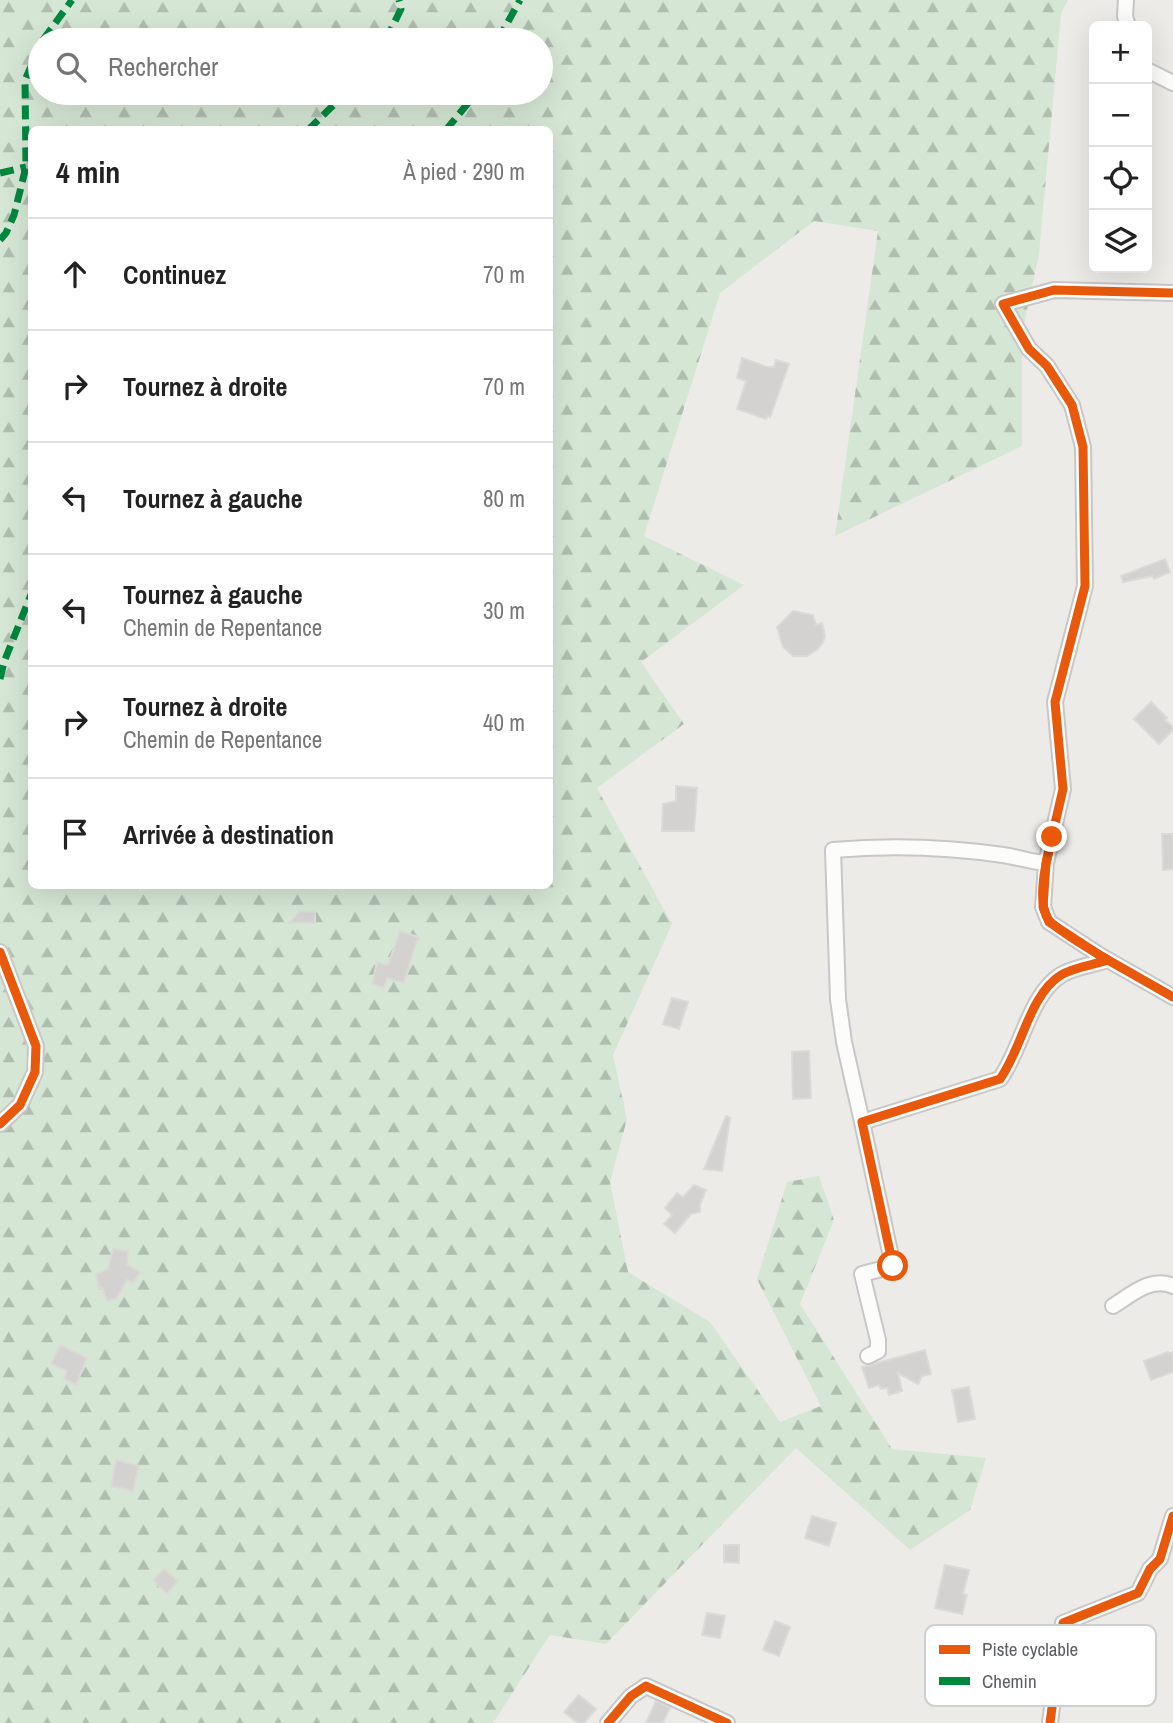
<!DOCTYPE html>
<html lang="fr">
<head>
<meta charset="utf-8">
<style>
	body { margin:0; font-family:"Archivo Narrow",sans-serif; background:#f6f6f6; color:#222 }
	.controls { position:absolute; right:21px; top:21px; display:grid; overflow:hidden; border-radius:10px; box-shadow:0 7px 28px #0002 }
	.controls button { width:63px; height:63px; display:grid; place-items:center; padding:0; border:0; border-bottom:2px solid #e0e0e0; background:#fff; color:#222; font:35px sans-serif }
	.stop { position:absolute; width:21px; height:21px; margin:-16px; border:5px solid #ea580c; border-radius:50%; background:#fff }
	.stop.end { background:#ea580c; border-color:#fff; box-shadow:0 2px 7px #0008 }
	.list { margin:0; padding:0; list-style:none }
	h2 { display:flex; justify-content:space-between; align-items:center; height:91px; margin:0; padding:0 28px; font-size:30px }
	h2 small { font-size:23px; font-weight:400; color:#767676 }
	.list li { display:grid; grid-template-columns:46px 1fr auto; gap:21px; align-items:center; box-sizing:border-box; height:112px; padding:0 28px; border-top:2px solid #e0e0e0 }
	.list b { display:block; font-size:26px; white-space:nowrap }
	.list p { margin:0; font-size:23px; white-space:nowrap; color:#767676 }
	.list em { font-size:23px; font-style:normal; color:#767676 }
	.icon { flex:none; width:38px; height:38px; fill:none; stroke:currentColor; stroke-width:2; stroke-linecap:round; stroke-linejoin:round }
	.map { position:relative; flex:none; width:1173px; height:1723px; overflow:hidden }
	.search { position:absolute; background:#fff; box-shadow:0 7px 28px #0002; left:28px; top:28px; width:525px; height:77px; display:flex; align-items:center; gap:18px; box-sizing:border-box; padding:0 24px; border-radius:38px; color:#767676; font-size:26px }
	.panel { position:absolute; background:#fff; box-shadow:0 7px 28px #0002; left:28px; top:126px; width:525px; height:763px; border-radius:10px }
	.map>svg:first-child { display:block }
	.forest { fill:url(#forest-firs); fill-rule:evenodd }
	.building { fill:#d3d2d0; stroke:#dbdad6; stroke-width:2 }
	.lines { fill:none; stroke-linecap:round; stroke-linejoin:round }
	.minor-casing { stroke:#c8c7c7; stroke-width:18 }
	.minor { stroke:#fcfcfb; stroke-width:14 }
	.quiet { stroke:#00873e; stroke-width:7; stroke-dasharray:14 7; stroke-linecap:butt }
	.cycleway-casing { stroke:#fff; stroke-width:13 }
	.cycleway { stroke:#e8590c; stroke-width:9 }
	.route { stroke:#ea580c; stroke-width:9 }
	.key { fill:#fff; stroke:#cecfd0; stroke-width:2 }
	.key-label { font-size:19px; fill:#5c5f64 }
</style>
</head>
<body>
<div class="map">
<svg width="1173" height="1723" viewBox="0 0 1173 1723">
	<defs>
		<pattern id="forest-firs" width="22" height="20" patternUnits="userSpaceOnUse" patternTransform="scale(1.75)"><rect width="22" height="20" fill="#d5e7d4"/><path d="M5 1l3.5 6h-7zM16 11l3.5 6h-7z" fill="#b0beb0"/></pattern>
	</defs>
	<rect width="100%" height="100%" fill="#ecebe7"/>
	<!-- forest -->
	<path class="forest" d="M0,0H1068L1061,14L1039,254L1022,333V446L835,536L878,231L814,221L720,293L644,536L744,585L641,662L684,724L597,788L672,924L613,1055L627,1119L610,1182L628,1272L710,1322L780,1422L821,1406L757,1279L787,1182L819,1176L834,1220L800,1304L892,1449L986,1458L970,1510L910,1550L796,1448L606,1644L550,1635L493,1723H0ZM40,40H541V93H40ZM32,130H550V886H32Z"/>
	<!-- building -->
	<path class="building" d="M742,358L767,367H774L776,360L789,364L770,417L767,416L766,419L737,409L746,381L737,378Z
		M1165,559L1170,572L1154,579L1153,576L1123,582L1121,576Z
		M793,611L813,615L816,625L822,623L825,636L823,642L818,649L807,656H793L783,647L777,627Z
		M1151,702L1167,718L1165,720L1173,727V730L1159,744L1134,719Z
		M676,786L697,788L694,831H662L663,804L676,801Z
		M1162,834H1173V869L1163,870Z
		M300,911L315,912V923H289Z
		M400,931L418,937L404,983L387,978L384,988L372,984L377,962L388,965Z
		M672,998L688,1002L679,1029L663,1024Z
		M809,1051L811,1098L793,1099L792,1052Z
		M726,1116L730,1118L722,1171L704,1169Z
		M694,1185L706,1190L700,1205V1212L691,1214L675,1233L664,1224L672,1215L665,1208L677,1193L683,1197Z
		M113,1249L128,1251L127,1264L140,1272L133,1283L127,1280L117,1298L107,1301L102,1288L99,1289L96,1274L108,1269Z
		M60,1345L87,1358L76,1385L64,1379L67,1371L51,1364Z
		M925,1350L931,1374L922,1376L918,1384L898,1373L902,1391L889,1395L887,1388L881,1389L879,1385L869,1388L862,1367Z
		M1168,1352L1169,1354L1173,1352V1372L1151,1380L1144,1361Z
		M969,1387L975,1419L958,1422L952,1390Z
		M116,1460L139,1466L133,1491L111,1486Z
		M812,1516L836,1523L829,1546L805,1538Z
		M724,1545H739V1563L724,1562Z
		M945,1565L969,1570L963,1594L967,1595L962,1614L935,1608Z
		M164,1569L178,1581L167,1594L153,1580Z
		M707,1613L725,1616L720,1638L702,1635Z
		M775,1621L790,1627L779,1656L763,1650Z
		M579,1695L596,1709L584,1723H578L564,1712Z
		M656,1701L670,1708L668,1712L663,1723H646Z"/>
	<g class="lines">
		<!-- minor casing -->
		<g class="minor-casing">
			<path id="minor" d="M1126,0L1125,16L1128,26
				M1147,70L1173,83
				M1173,293L1054,290L1003,304L1029,349L1047,366L1072,405L1083,447L1085,586L1055,702L1063,789L1046,863L1043,907L1049,922L1101,956L1173,997
				M0,952L36,1046L35,1072L20,1105L0,1124
				M862,1122L844,1042L838,999L833,850C888,845 948,847 1003,855C1017,857 1031,862 1046,863
				M1113,1306C1131,1295 1151,1276 1173,1286
				M868,1356L878,1351V1340L862,1274L893,1266L862,1122L1000,1079C1022,1049 1029,995 1061,975C1074,967 1093,965 1108,960
				M608,1723L631,1696L646,1686L727,1723
				M1050,1723L1063,1623L1138,1593L1150,1569L1160,1559L1173,1516"/>
		</g>
		<!-- minor -->
		<use href="#minor" class="minor"/>
		<!-- quiet -->
		<path class="quiet" d="M43,40L72,0
			M386,40L401,9L399,0
			M498,40L520,0
			M308,130L346,93
			M446,130L468,103L473,93
			M0,173L26,167
			M0,240L6,233L14,215L26,167L25,80L40,46
			M0,679L4,662L32,592"/>
		<!-- cycleway casing -->
		<g class="cycleway-casing">
			<path id="cycleway" d="M1173,293L1054,290L1003,304L1029,349L1047,366L1072,405L1083,447L1085,586L1055,702L1063,789L1046,863L1043,907L1049,922L1101,956L1173,997
				M0,952L36,1046L35,1072L20,1105L0,1124
				M608,1723L631,1696L646,1686L727,1723
				M1050,1723L1063,1623L1138,1593L1150,1569L1160,1559L1173,1516"/>
		</g>
		<!-- cycleway -->
		<use href="#cycleway" class="cycleway"/>
	</g>
	<g class="lines">
		<!-- route -->
		<path class="route" d="M893,1266L862,1122L1000,1079C1022,1049 1029,995 1061,975C1074,967 1093,965 1108,960C1096,953 1055,929 1048,919C1036,900 1047,858 1052,837"/>
	</g>
	<!-- legend -->
	<rect x="925" y="1625" width="231" height="81" rx="10" class="key"/>
	<rect x="939" y="1645" width="31" height="9" fill="#e8590c"/>
	<rect x="939" y="1677" width="31" height="8" fill="#00873e"/>
	<g class="key-label">
		<text x="982" y="1656">Piste cyclable</text>
		<text x="982" y="1688">Chemin</text>
	</g>
</svg>
<div class="controls">
<button>+</button>
<button>−</button>
<button><svg class="icon" aria-label="locate" viewBox="0 0 24 24"><circle cx="12" cy="12" r="6"/><path d="M12 2v4M12 18v4M2 12h4M18 12h4"/></svg></button>
<button><svg class="icon" aria-label="layers" viewBox="0 0 24 24"><path d="M12 4l9 5-9 5-9-5zM3 14l9 5 9-5"/></svg></button>
</div>
<div class="stop" style="left:893px;top:1266px"></div>
<div class="stop end" style="left:1052px;top:837px"></div>
<div class="search"><svg class="icon" aria-label="search" viewBox="0 0 24 24"><circle cx="10" cy="10" r="6"/><path d="M15 15l6 6"/></svg>Rechercher</div>
<section class="panel">
<h2>4 min<small>À pied · 290 m</small></h2>
<ul class="list">
<li><svg class="icon" aria-label="ahead" viewBox="0 0 24 24"><path d="M12 20V5M6 11l6-6 6 6"/></svg><div><b>Continuez</b></div><em>70 m</em></li>
<li><svg class="icon" aria-label="right" viewBox="0 0 24 24"><path d="M7 20v-9h11M14 6l5 5-5 5"/></svg><div><b>Tournez à droite</b></div><em>70 m</em></li>
<li><svg class="icon" aria-label="left" viewBox="0 0 24 24"><path d="M17 20v-9H6M10 6l-5 5 5 5"/></svg><div><b>Tournez à gauche</b></div><em>80 m</em></li>
<li><svg class="icon" aria-label="left" viewBox="0 0 24 24"><path d="M17 20v-9H6M10 6l-5 5 5 5"/></svg><div><b>Tournez à gauche</b><p>Chemin de Repentance</p></div><em>30 m</em></li>
<li><svg class="icon" aria-label="right" viewBox="0 0 24 24"><path d="M7 20v-9h11M14 6l5 5-5 5"/></svg><div><b>Tournez à droite</b><p>Chemin de Repentance</p></div><em>40 m</em></li>
<li><svg class="icon" aria-label="arrive" viewBox="0 0 24 24"><path d="M6 21V4h12l-3 4 3 4H6"/></svg><div><b>Arrivée à destination</b></div></li>
</ul>
</section>
</div>
</body>
</html>
